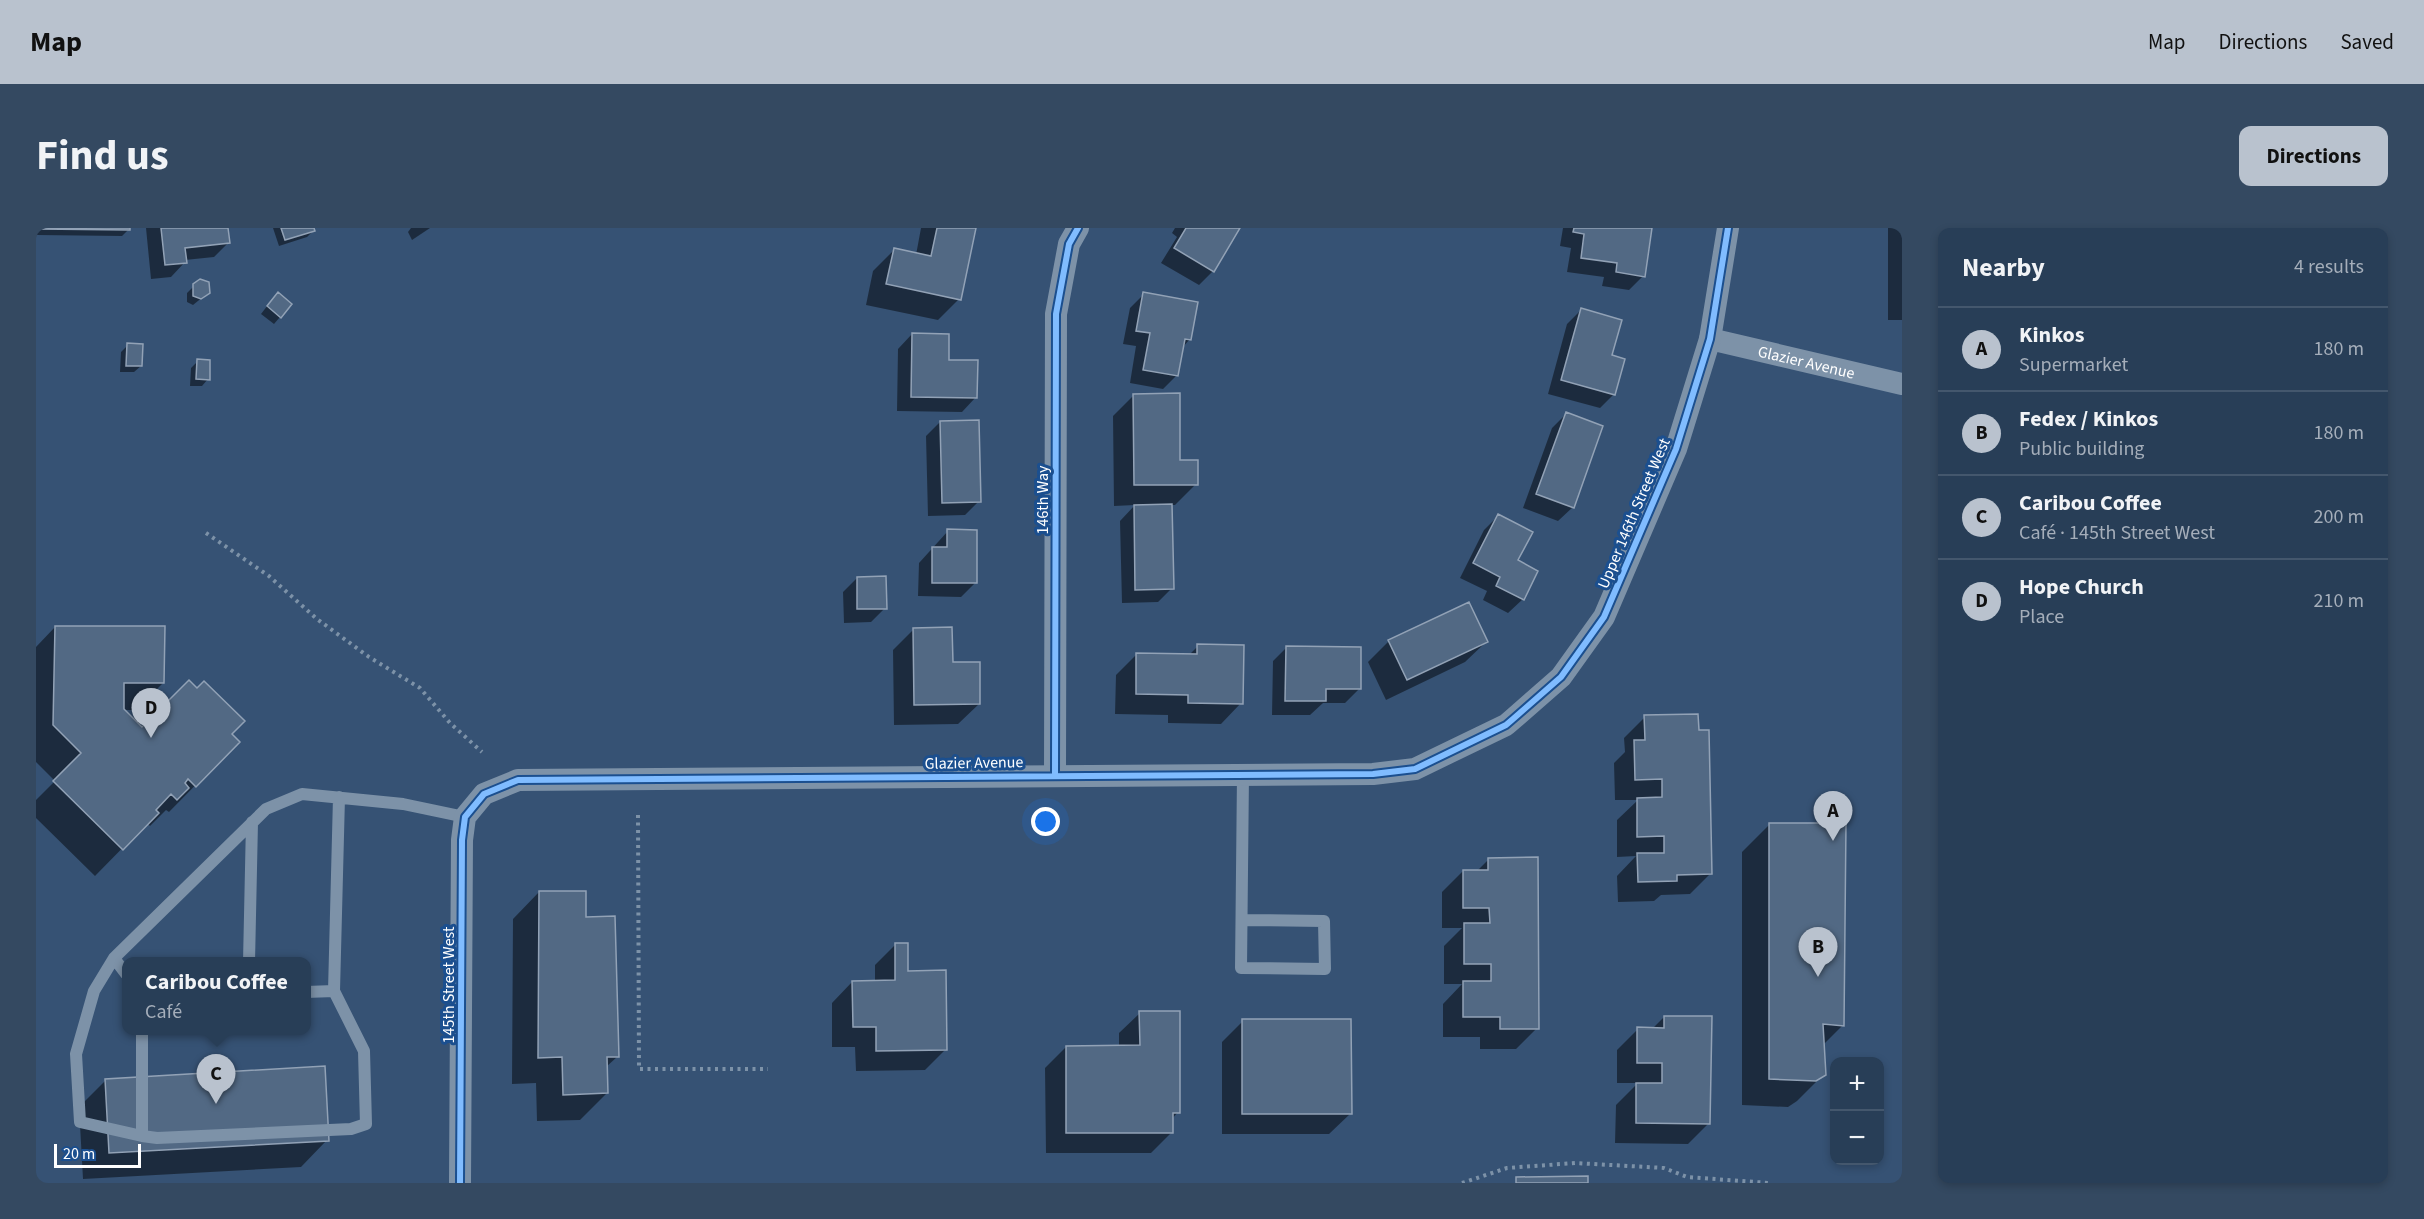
<!DOCTYPE html>
<html lang="en">
<head>
<meta charset="utf-8">
<style>
	body { margin:0; font-family:"Source Sans 3",sans-serif; background:#344961; color:#f1f3f6 }
	.controls { position:absolute; right:18px; bottom:18px; display:grid; overflow:hidden; border-radius:12px; box-shadow:0 3px 9px #0003 }
	.controls button { width:54px; height:54px; display:grid; place-items:center; padding:0; border:0; border-bottom:2px solid #44576d; background:#283e57; color:#f1f3f6; font:30px sans-serif }
	.scale { position:absolute; left:18px; bottom:15px; width:87px; box-sizing:border-box; padding-left:6px; border:3px solid #fff; border-top:0; font-size:16px; line-height:21px; white-space:nowrap; color:#fff; -webkit-text-stroke:4px #1b4f8f; paint-order:stroke }
	.you { position:absolute; left:1010px; top:594px; width:21px; height:21px; margin:-15px; border:4px solid #fff; border-radius:50%; background:#1a73e8; box-shadow:0 0 0 9px #1a73e833 }
	.badge { display:grid; place-items:center; width:39px; height:39px; border-radius:50%; background:#b9c2ce; color:#111; font-size:20px; font-weight:700 }
	.pin { position:absolute; translate:-50% -50px; filter:drop-shadow(0 2px 3px #0008) }
	.pin::after { content:''; position:absolute; top:32px; width:21px; height:18px; background:inherit; clip-path:polygon(0 0,100% 0,50% 100%) }
	.popup { position:absolute; left:86px; top:729px; width:189px; height:78px; box-sizing:border-box; display:grid; place-content:center; border-radius:12px; background:#283e57; filter:drop-shadow(0 2px 4px #0005); font-size:20px; white-space:nowrap; color:#a5aeba }
	.popup b { font-size:22px; color:#f1f3f6 }
	.popup::after { content:''; position:absolute; left:50%; top:100%; margin-left:-12px; border:12px solid transparent; border-top-color:#283e57 }
	.list { margin:0; padding:0; list-style:none }
	h2 { display:flex; justify-content:space-between; align-items:center; height:78px; margin:0; padding:0 24px; font-size:26px }
	h2 small { font-size:20px; font-weight:400; color:#a5aeba }
	.list li { display:grid; grid-template-columns:39px 1fr auto; gap:18px; align-items:center; box-sizing:border-box; height:84px; padding:0 24px; border-top:2px solid #44576d }
	.list b { display:block; font-size:22px; white-space:nowrap }
	.list p { margin:0; font-size:20px; white-space:nowrap; color:#a5aeba }
	.list em { font-size:20px; font-style:normal; color:#a5aeba }
	.map { position:relative; flex:none; width:1866px; height:955px; overflow:hidden; border-radius:12px }
	header { display:flex; align-items:center; gap:36px; box-sizing:border-box; height:84px; padding:0 30px; background:#b9c2ce; color:#111 }
	header strong { font-size:28px }
	nav { display:flex; gap:33px; margin-inline-start:auto; font-size:21px }
	.intro { display:flex; align-items:center; justify-content:space-between; box-sizing:border-box; height:144px; padding:0 36px }
	h1 { margin:0; font-size:42px }
	.button { padding:15px 27px; border-radius:12px; background:#b9c2ce; color:#111; font-size:21px; font-weight:700 }
	main { display:flex; gap:36px; padding:0 36px }
	aside { flex:1; background:#283e57; border-radius:12px; box-shadow:0 3px 9px #0003 }
	.map>svg:first-child { display:block }
	.shadow { fill:#0007 }
	.building { fill:#526984; stroke:#92a2b6; stroke-width:1.5 }
	.lines { fill:none; stroke-linecap:round; stroke-linejoin:round }
	.path { stroke:#7d92a8; stroke-width:4; stroke-dasharray:3 4.5; stroke-linecap:butt }
	.service { stroke:#7d92a8; stroke-width:12 }
	.minor { stroke:#7d92a8; stroke-width:22 }
	.cycleway-casing { stroke:#1b4f8f; stroke-width:10 }
	.cycleway { stroke:#80bcff; stroke-width:6 }
	.labels { text-anchor:middle; stroke-width:6; stroke-linejoin:round; paint-order:stroke }
	.street-label { font-size:16px; fill:#fff; stroke:#1b4f8f }
</style>
</head>
<body>
<header>
<strong>Map</strong>
<nav><a>Map</a><a>Directions</a><a>Saved</a></nav>
</header>
<div class="intro"><h1>Find us</h1><a class="button">Directions</a></div>
<main>
<div class="map">
<svg width="1866" height="955" viewBox="0 0 1866 955">
	<rect width="100%" height="100%" fill="#365274"/>
	<!-- shadow -->
	<path class="shadow" d="M0,0H93V1L86,8L0,7Z
		M110,0H191L192,15L178,29L149,32V34L135,49L115,51Z
		M237,0H277L278,2L271,9L243,18Z
		M375,0H394L376,12L372,4Z
		M885,0H938L923,71L902,92L830,77L837,43L858,22L880,27Z
		M1139,0H1202L1177,43L1163,57L1125,35L1141,9L1136,5Z
		M1527,0H1614L1607,48L1593,62L1566,58L1568,49L1531,44L1535,20L1524,18Z
		M1852,0H1866V92H1852Z
		M158,58L173,64L157,77L151,74V65Z
		M1108,66L1154,111L1146,120L1141,147L1127,161L1094,155L1100,118L1087,116L1094,80Z
		M235,73L244,89L238,96L225,86Z
		M1545,82L1574,128L1578,166L1564,180L1512,166L1531,96Z
		M876,106L911,133L940,169L926,184L861,183L862,121Z
		M92,117L105,138L98,144H84L85,124Z
		M162,133L172,151L166,158H154L155,140Z
		M1098,167L1160,256L1139,277H1135L1136,360L1122,374L1086,375L1084,293L1099,277L1078,278L1077,188Z
		M1530,186L1537,279L1522,293L1487,280L1516,200Z
		M904,194L943,273L929,287L892,288L890,208Z
		M1462,288L1480,333L1487,371L1472,385L1447,372L1451,363L1424,350L1448,302Z
		M912,303L939,355L925,369L882,368L883,335Z
		M821,350L849,380L835,394L808,395L807,364Z
		M19,399L127,455L100,482H87L106,501L194,507L202,514L133,584L130,582L114,598L111,595L59,648L0,590V572L19,553L0,534V419Z
		M878,401L915,436L943,476L922,496L858,497L857,422Z
		M1353,413L1450,414L1429,434L1350,472L1332,434Z
		M1162,418L1205,475L1185,496L1132,495V487L1079,486L1080,447L1101,426L1153,427Z
		M1251,419L1323,461L1309,475H1287L1274,487H1236L1237,433Z
		M1609,489L1675,645L1654,666L1625,667L1618,673L1582,674L1581,648L1600,628L1581,629V592L1602,572H1579L1578,535L1589,524L1588,510Z
		M1733,597L1807,797L1787,817L1788,846L1761,873L1752,879L1706,877V624Z
		M1453,631L1501,800L1480,821H1444V809H1407V776L1426,756H1408V718L1426,700H1406V664L1427,643H1441Z
		M503,664L549,690L581,829L570,839L571,865L544,892L501,893L500,855L476,856L477,691Z
		M860,716L871,744L909,822L889,842L820,843L819,819H796V775L816,754H839V737Z
		M1104,785L1142,884L1136,891V904L1115,925H1010L1009,840L1030,819H1083V805Z
		M1628,789L1673,895L1652,916L1579,915L1580,877L1602,855H1581V822L1602,801H1616Z
		M1207,793L1314,886L1293,906H1186V814Z
		M70,852L291,912L265,939L47,951L43,879Z"/>
	<!-- building -->
	<path class="building" d="M2,0H94V2L2,1Z
		M125,0H192L194,15L149,20L151,35L129,37Z
		M245,0H278L279,3L249,12Z
		M901,0H940L925,72L850,56L858,20L895,28Z
		M1150,0H1204L1178,44L1138,20Z
		M1538,0H1616L1609,49L1580,44L1581,35L1545,30L1548,6L1537,4Z
		M164,51L173,54L174,65L165,71L157,68V56Z
		M242,64L256,76L245,90L231,78Z
		M1107,64L1162,74L1155,112L1149,111L1142,148L1107,142L1114,105L1100,103Z
		M1545,80L1586,92L1576,127L1589,131L1579,167L1525,152Z
		M876,105L913,106V132H942L941,170L875,169Z
		M91,115L107,116L106,138H90Z
		M161,131L174,132V152L160,151Z
		M1144,165V232H1162V257H1098L1097,166Z
		M1530,184L1567,198L1538,280L1500,266Z
		M943,192L945,274L906,275L904,193Z
		M1136,276L1138,361L1099,362L1098,277Z
		M1462,286L1497,304L1482,332L1502,343L1488,372L1460,358L1464,349L1437,335Z
		M911,301L941,302V355H896V319H911Z
		M850,348L851,381H821V349Z
		M1433,374L1452,414L1371,452L1352,412Z
		M19,398H129L128,455H88V481L106,499L153,452L161,460L168,453L209,493L196,506L204,514L160,559L152,551L149,555L153,560L141,572L135,566L120,582L123,585L87,622L17,553L45,525L17,497Z
		M916,399L917,434H944V476L878,477L877,400Z
		M1161,416L1208,417L1207,476L1152,475V467L1100,466V425L1161,426Z
		M1250,418L1325,419V461H1290V473H1249Z
		M1662,486L1663,502H1673L1676,646L1641,647V653L1602,654L1601,625H1628V608L1601,609V570L1626,569V551L1599,552L1598,512H1609L1608,487Z
		M1733,595H1810L1808,798L1787,796L1790,847L1780,853L1733,851Z
		M1502,629L1503,801H1464V789H1427V753H1455V736H1428V695H1454L1453,680H1427V642H1452V630Z
		M503,663H550V689L579,688L583,829H571L572,865L527,867L526,829L502,830Z
		M859,715H872V743L910,742L911,822L840,823V799H817L816,753L859,752Z
		M1103,783H1144V885H1137V905H1030V818L1104,817Z
		M1628,788H1676L1674,896L1600,895V855H1626V835H1601V799L1628,800Z
		M1206,791H1315L1316,886H1206Z
		M289,838L293,913L73,925L69,851Z
		M1552,948V955H1480V949Z"/>
	<g class="lines">
		<!-- path -->
		<path class="path" d="M170,305L233,348L281,391L333,429L384,460L414,495L446,524
			M602,587L603,841H732
			M1426,955L1471,940L1539,935L1628,940L1651,949L1733,955"/>
		<!-- service -->
		<path class="service" d="M1206,692L1288,693L1289,741L1205,740L1207,546
			M78,730L90,746
			M213,734L216,594
			M270,764L298,763L303,569
			M106,802V908L44,894L40,826L58,763L78,730L230,581L266,566L367,576L429,589
			M106,908L121,910L315,901L330,896L328,823L298,763"/>
		<!-- minor -->
		<g class="minor">
			<path id="s1" d="M1674,111L1866,156"/>
			<path d="M1019,547L1020,86L1033,16L1042,0"/>
			<path d="M424,955L426,612L429,589L448,566L482,552L1337,546L1379,541L1470,497L1477,491L1525,449L1568,389L1640,221L1674,111L1692,0"/>
		</g>
		<!-- cycleway casing -->
		<g class="cycleway-casing">
			<path id="cycleway" d="M1019,547L1020,86L1033,16L1042,0
				M424,955L426,612L429,589L448,566L482,552L1337,546L1379,541L1470,497L1477,491L1525,449L1568,389L1640,221L1674,111L1692,0"/>
		</g>
		<!-- cycleway -->
		<use href="#cycleway" class="cycleway"/>
	</g>
	<g class="labels">
		<!-- street labels -->
		<g class="street-label">
			<text dy="6" stroke="none"><textPath href="#s1" startOffset="99">Glazier Avenue</textPath></text>
			<text transform="translate(1006 272) rotate(-90)" y="6">146th Way</text>
			<text transform="translate(1597 285) rotate(-67)" y="6">Upper 146th Street West</text>
			<text transform="translate(938 534) rotate(-1)" y="6">Glazier Avenue</text>
			<text transform="translate(412 757) rotate(-90)" y="6">145th Street West</text>
		</g>
	</g>
</svg>
<div class="controls">
<button>+</button>
<button>−</button>
</div>
<div class="scale">20 m</div>
<div class="you"></div>
<div class="pin badge" style="left:1797px;top:613px">A</div>
<div class="pin badge" style="left:1782px;top:749px">B</div>
<div class="pin badge" style="left:180px;top:876px">C</div>
<div class="popup"><b>Caribou Coffee</b>Café</div>
<div class="pin badge" style="left:115px;top:510px">D</div>
</div>
<aside>
<h2>Nearby<small>4 results</small></h2>
<ul class="list">
<li><span class="badge">A</span><div><b>Kinkos</b><p>Supermarket</p></div><em>180 m</em></li>
<li><span class="badge">B</span><div><b>Fedex / Kinkos</b><p>Public building</p></div><em>180 m</em></li>
<li><span class="badge">C</span><div><b>Caribou Coffee</b><p>Café · 145th Street West</p></div><em>200 m</em></li>
<li><span class="badge">D</span><div><b>Hope Church</b><p>Place</p></div><em>210 m</em></li>
</ul>
</aside>
</main>
</body>
</html>
